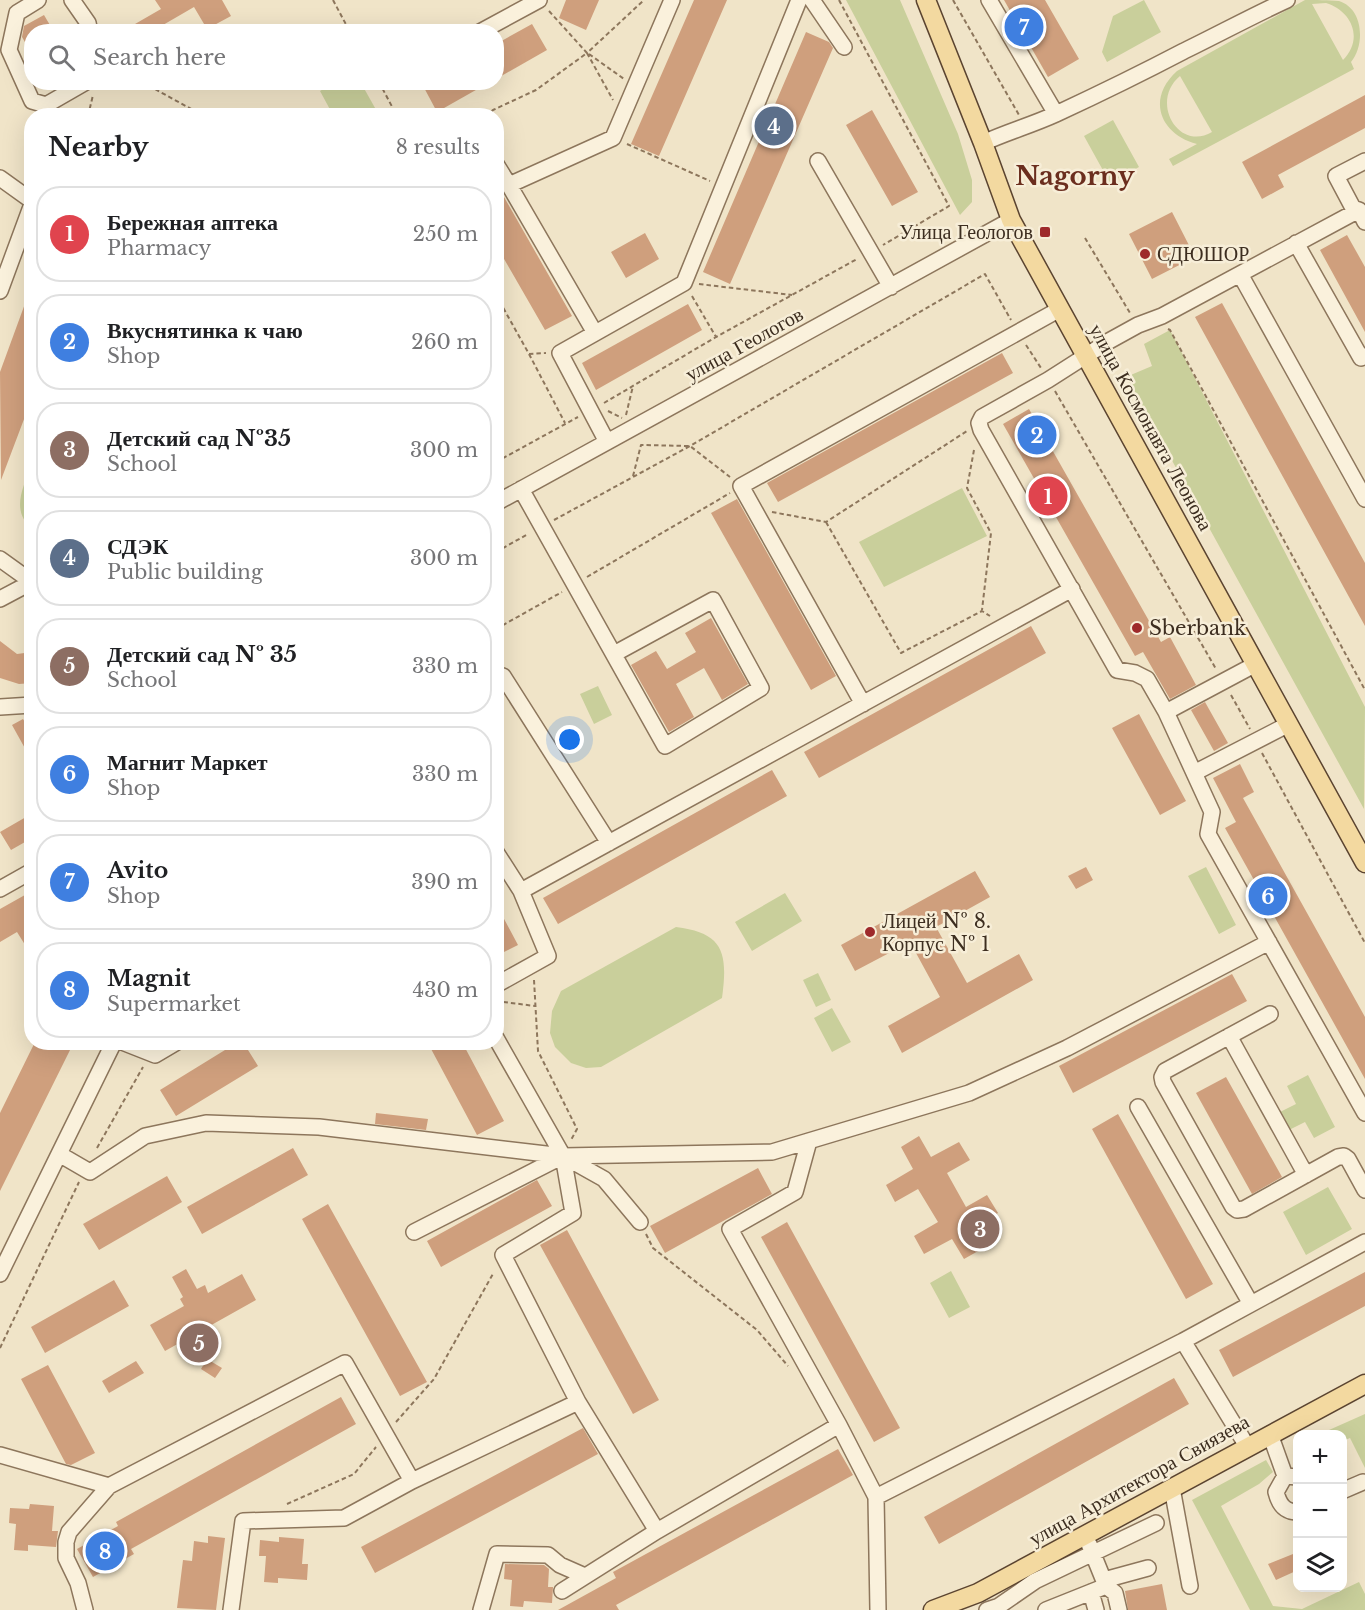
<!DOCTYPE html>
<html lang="en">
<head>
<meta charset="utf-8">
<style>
	body { margin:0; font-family:"Libre Baskerville",serif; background:#f2f2f2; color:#202124 }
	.controls { position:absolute; right:18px; bottom:18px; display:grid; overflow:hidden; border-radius:12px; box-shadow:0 6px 24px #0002 }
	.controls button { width:54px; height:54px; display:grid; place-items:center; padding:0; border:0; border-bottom:2px solid #e0e0e0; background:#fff; color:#202124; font:30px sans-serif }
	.you { position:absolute; left:570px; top:740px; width:21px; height:21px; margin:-15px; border:4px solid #fff; border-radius:50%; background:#1a73e8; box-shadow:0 0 0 9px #1a73e833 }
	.badge { display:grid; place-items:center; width:39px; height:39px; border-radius:50%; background:#db2777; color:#fff; font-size:20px; font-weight:700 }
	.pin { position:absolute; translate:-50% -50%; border:3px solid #fff; box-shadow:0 2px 6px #0006 }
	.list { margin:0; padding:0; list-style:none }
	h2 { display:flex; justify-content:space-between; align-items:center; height:78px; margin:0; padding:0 24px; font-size:26px }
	h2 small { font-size:20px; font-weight:400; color:#757577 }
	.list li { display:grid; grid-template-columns:39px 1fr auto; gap:18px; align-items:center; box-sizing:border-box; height:96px; margin:0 12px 12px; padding:0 12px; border:2px solid #e0e0e0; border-radius:24px }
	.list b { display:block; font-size:22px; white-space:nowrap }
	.list p { margin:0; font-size:20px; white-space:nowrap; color:#757577 }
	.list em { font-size:20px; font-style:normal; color:#757577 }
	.icon { flex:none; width:33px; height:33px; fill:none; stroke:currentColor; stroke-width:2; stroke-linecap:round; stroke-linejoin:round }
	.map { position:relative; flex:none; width:1365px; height:1610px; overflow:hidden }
	.search { position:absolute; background:#fff; box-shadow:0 6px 24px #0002; left:24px; top:24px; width:480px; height:66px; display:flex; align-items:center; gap:15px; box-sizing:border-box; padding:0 21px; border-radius:24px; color:#757577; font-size:22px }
	.panel { position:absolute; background:#fff; box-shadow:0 6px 24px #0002; left:24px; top:108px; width:480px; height:942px; border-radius:24px }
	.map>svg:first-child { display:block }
	.green { fill:#c9cf9b; fill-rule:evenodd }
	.building { fill:#cf9f7d }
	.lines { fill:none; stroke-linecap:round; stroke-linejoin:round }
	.minor-casing { stroke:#8d765c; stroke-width:18 }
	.major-casing { stroke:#5b4430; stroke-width:21 }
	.path { stroke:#8d765c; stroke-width:2; stroke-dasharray:4.5 3; stroke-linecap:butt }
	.minor { stroke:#faf1dc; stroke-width:15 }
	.major { stroke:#f3d9a0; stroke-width:18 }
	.poi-dot { fill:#9e2a2b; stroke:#f7eed8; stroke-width:2 }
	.labels { text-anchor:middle; stroke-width:5; stroke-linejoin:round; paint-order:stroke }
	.poi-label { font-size:20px; fill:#3d2e20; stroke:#f7eed8; text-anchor:start }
	.street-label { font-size:20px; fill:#3d2e20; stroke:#f7eed8 }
	.district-label { font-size:26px; font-weight:bold; fill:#6b2e1e; stroke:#f7eed8 }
</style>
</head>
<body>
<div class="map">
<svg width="1365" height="1610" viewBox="0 0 1365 1610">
	<rect width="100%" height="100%" fill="#f0e4c8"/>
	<!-- green -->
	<path class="green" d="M846,0H900L958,134L972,180V202L960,215Z
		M1144,0L1161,32L1107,62L1102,52L1113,16Z
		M1305,0C1315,0 1329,0 1339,1C1364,9 1365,45 1351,62L1354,69L1173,166L1169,159L1197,144C1160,134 1146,99 1177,71ZM1326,3C1352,11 1364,39 1343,60L1312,4ZM1180,76L1212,132C1179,152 1149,102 1180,76Z
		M335,82L361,83L379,115H333L320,91Z
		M1113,120L1139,167L1110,183L1084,136Z
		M1170,330L1365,707L1364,809L1126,377L1152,366L1144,344Z
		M31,466L32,528H31C11,510 23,488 31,466Z
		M962,488L987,536L884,587L859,542Z
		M598,686L612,715L594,724L580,694Z
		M1206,867L1236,925L1219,934L1188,876Z
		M785,893L802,921L752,951L735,922Z
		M676,927C724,933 728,953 722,998L601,1067L586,1068L571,1063L555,1047L550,1033L552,1011L561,991Z
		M818,973L831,1000L816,1007L803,980Z
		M832,1008L851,1042L832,1052L814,1018Z
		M1308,1075L1335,1127L1314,1138L1305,1122L1289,1130L1280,1112L1296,1104L1287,1086Z
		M1328,1187L1352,1229L1306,1255L1283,1212Z
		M951,1271L970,1307L949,1318L930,1283Z
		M1365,1414V1468L1350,1438L1343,1441L1342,1434H1320Z
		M1266,1460L1273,1472L1259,1484L1221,1506L1273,1606L1302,1609L1359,1582L1365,1594V1610H1250L1192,1500Z"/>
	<!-- building -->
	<path class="building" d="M155,0H222L231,16L207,29L194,7L163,25L167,32H139L135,24L161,9Z
		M566,0H599L586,30L559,18Z
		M694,0H727L659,156L631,144Z
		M1004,0H1045L1079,59L1048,77Z
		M44,15L54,32H32V54L22,37L24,26Z
		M532,24L547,50L496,79V44Z
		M806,32L829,42L833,48L730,284L703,272Z
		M421,82H490L437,112Z
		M1365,95V128L1278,175L1284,187L1262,199L1242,162Z
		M872,110L918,192L892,206L846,125Z
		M496,183L572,316L545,330L496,245Z
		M1172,212L1195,257L1152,279L1129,234Z
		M645,233L659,259L626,278L611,252Z
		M1347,235L1365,267V332L1320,250Z
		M30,290L32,398L1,480L0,372Z
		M1222,303L1365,563V626L1195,317Z
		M688,304L702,330L596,390L582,363Z
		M1002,353L1013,373L778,502L767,483Z
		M1029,409L1161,642L1170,637L1196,685L1170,699L1143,652L1135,656L1003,424Z
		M737,499L836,676L811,690L711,513Z
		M711,618L748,684L722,700L704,668L676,684L694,717L669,732L631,665L656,651L667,669L696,652L685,633Z
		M1031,626L1046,653L819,778L804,752Z
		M0,641L17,654L32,652V683L19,684L0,678Z
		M1205,702L1228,743L1214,751L1191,710Z
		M1139,714L1186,801L1160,815L1112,728Z
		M23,719L32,734V761L12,725Z
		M1240,764L1254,792L1243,798L1365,1017V1079L1225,828L1236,822L1213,778Z
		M772,770L787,796L558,924L543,898Z
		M26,817L32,826V838L11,850L0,832Z
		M1086,867L1093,880L1076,889L1068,876Z
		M975,871L990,897L936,927L967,983L1019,954L1033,980L902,1053L888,1026L940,997L910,942L855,971L841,945Z
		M32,891V956L17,932L0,942V909Z
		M496,904L518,945L496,956Z
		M1232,974L1247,1001L1073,1093L1059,1066Z
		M35,1042H74L0,1191V1113Z
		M238,1042H243L258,1066L176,1116L160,1090Z
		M439,1042H462L504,1121L477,1135L430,1047Z
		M1226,1077L1282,1177L1252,1194L1196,1093Z
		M376,1113L428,1119L426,1130L375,1124Z
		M1118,1114L1213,1284L1186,1299L1092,1129Z
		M919,1136L931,1157L959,1142L970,1160L947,1173L966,1207L987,1195L998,1213L969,1230L980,1250L964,1259L952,1239L924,1254L914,1236L938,1222L918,1189L895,1202L886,1185L913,1169L901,1147Z
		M293,1148L308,1175L202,1234L187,1207Z
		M758,1168L772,1194L665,1253L650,1226Z
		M167,1176L182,1202L99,1250L83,1224Z
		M537,1180L552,1206L441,1267L427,1241Z
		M328,1204L427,1382L400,1396L302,1219Z
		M787,1222L900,1428L874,1442L761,1237Z
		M567,1230L659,1400L633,1414L540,1245Z
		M186,1269L197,1289L205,1285L208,1293L242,1274L256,1300L165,1351L150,1325L184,1306L180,1299L183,1297L172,1277Z
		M1365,1272V1306L1233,1377L1219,1350Z
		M114,1280L129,1306L45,1353L31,1327Z
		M207,1359L222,1368L215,1378L201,1369Z
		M136,1361L144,1373L109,1393L102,1381Z
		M48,1365L95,1453L71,1465L66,1464L21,1379Z
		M1174,1378L1189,1404L939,1544L924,1517Z
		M341,1397L356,1424L131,1549L134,1554L93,1577L77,1549L118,1526L116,1522Z
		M583,1428L598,1454L375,1573L361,1547Z
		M838,1449L853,1475L616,1605L619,1610H558L616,1578L613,1572Z
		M30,1504L54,1506L52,1531H58L56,1547L28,1545V1551L14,1550L16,1524L9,1523L10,1508L29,1509Z
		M208,1536L225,1538L216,1610L177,1608L183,1560L192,1561L194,1541L208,1543Z
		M279,1537L304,1539L302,1564H308L307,1580L278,1578V1583L264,1582L266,1556H259L260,1540L279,1542Z
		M1298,1552V1570L1276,1580L1268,1564Z
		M505,1564L544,1565L549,1569L548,1587H553L552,1603L524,1601L523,1607L510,1606L512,1580L504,1579Z
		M1162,1584L1167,1610H1128L1125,1591Z"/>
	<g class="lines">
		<!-- minor casing -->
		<g class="minor-casing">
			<path id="minor" d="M38,0L17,13L9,50L32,101L46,105L86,82
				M72,0L88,23L90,32
				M812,0L844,47
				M989,0L1056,114
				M480,32L539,0
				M983,143C1007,132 1032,125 1056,114C1099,94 1142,73 1184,51C1219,34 1252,16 1287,0
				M818,161L891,287
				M496,164L509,185
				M0,178L32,201
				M1359,210L1353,208L1336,176L1365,161
				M1365,222L1359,210L1162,316L1138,325L1109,341L1048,380L982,417L979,423L981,430L1117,670L1135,673L1147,679L1166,712L1212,812L1208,834L1365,1113
				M1296,243L1361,358L1365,356
				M1240,274L1365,499
				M0,291L32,204
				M595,333L509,185L613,138L672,0
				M607,442L560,353L684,283L799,0
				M521,489L665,746L761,688L713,600L614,654
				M496,503L1011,220
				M0,559L32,582
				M0,599L32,582
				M503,676L609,843
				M863,704L741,486L1060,309
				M0,707L32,705
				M1166,712L1256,664
				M1194,773L1289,724
				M496,852L521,891L548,956L496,985
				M0,889L32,871
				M521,891L1072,589
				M1270,1014L1165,1071L1162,1077L1163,1082L1233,1207L1237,1210L1244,1209L1338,1157L1344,1156L1348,1159L1365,1190
				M1229,1036L1306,1175
				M496,1038L563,1156L573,1213L503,1255L578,1402
				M122,1042L155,1055L177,1042
				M1138,1107L1251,1304
				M809,1141L795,1192L730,1229L839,1425L876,1497
				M59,1154L90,1172L145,1136L206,1123L319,1127L563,1156L772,1152L969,1093L1067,1048L1269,942
				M563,1156L604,1179L640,1222
				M414,1232L563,1156
				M0,1274L114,1042
				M1183,1341L1365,1242
				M1270,1434L1285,1476
				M0,1455L109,1486L345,1363L412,1481L344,1518L243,1521L231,1610
				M1298,1477L1285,1476L1276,1492C1279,1504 1284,1512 1298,1512
				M412,1481L578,1402L657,1531L562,1591
				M1172,1488L1190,1586
				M1342,1491L1363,1482
				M657,1531L839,1425
				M1089,1544L1106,1586L1115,1593L1119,1610
				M1104,1580L1148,1568
				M1091,1592L1096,1610
				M85,1610L78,1583L66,1558V1542L69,1532L109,1486
				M481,1610L497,1554L548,1555L560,1565L585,1576
				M878,1610L876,1497L1183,1341L1247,1446
				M987,1610L999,1606L1035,1581L1156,1523
				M1046,1610L1106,1586"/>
		</g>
		<!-- major casing -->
		<g class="major-casing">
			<path id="major" d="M926,0L983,143L1011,220L1365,863
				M933,1610L978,1593L1365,1384"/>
		</g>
		<!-- path -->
		<path class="path" d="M333,0L350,32
			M839,0L949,206L883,245
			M953,0L1019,115
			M549,11L587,53L644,0
			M587,53L613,100
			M589,54L624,79
			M142,82L204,116
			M379,82L397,116
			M88,116L93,95
			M486,116L493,110L536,90L587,53
			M627,144L710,181
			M1085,238L1130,313
			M699,284L792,295
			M496,295L529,354L546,353
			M692,296L716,337
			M1168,329L1170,330L1365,690
			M1026,345L1041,368
			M529,354L565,423
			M1055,391L1216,669
			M604,403L716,337L857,259
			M608,411L622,418
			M626,415L633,386
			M974,450L967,488L991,533L982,610
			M496,462L578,417
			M633,476L641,445L690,446L730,477
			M772,512L826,522L967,431
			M554,520L690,446L985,274L1011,320
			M826,522L901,653L982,611L990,616
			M496,552L528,534
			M587,577L730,493
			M496,629L562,592
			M1231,695L1250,729
			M1262,753L1365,943
			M534,980L538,1051L577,1129L571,1140
			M496,1001L535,1006
			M97,1148L143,1067
			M646,1234L653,1248L757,1330L788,1366
			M0,1348L79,1182
			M396,1422L434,1379L494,1272
			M287,1504L354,1474L376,1447"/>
		<!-- minor -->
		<use href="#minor" class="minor"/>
		<!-- major -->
		<use href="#major" class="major"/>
	</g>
	<!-- markers -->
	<g class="poi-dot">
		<rect x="1039" y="226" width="12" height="12" rx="3"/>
		<circle cx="1145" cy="254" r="6"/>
		<circle cx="1137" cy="628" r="6"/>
		<circle cx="870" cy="932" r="6"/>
	</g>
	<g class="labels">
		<!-- poi labels -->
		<g class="poi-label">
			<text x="1033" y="239" text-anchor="end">Улица Геологов</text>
			<text x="1157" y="261">СДЮШОР</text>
			<text x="1149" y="635">Sberbank</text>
			<text x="882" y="928">Лицей № 8.<tspan x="882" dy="23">Корпус № 1</tspan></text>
		</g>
		<!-- street labels -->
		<g class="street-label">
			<text transform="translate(744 344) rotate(-29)" y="7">улица Геологов</text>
			<text transform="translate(1151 427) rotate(61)" y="7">улица Космонавта Леонова</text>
			<text transform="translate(1139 1480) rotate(-29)" y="7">улица Архитектора Свиязева</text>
		</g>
		<!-- district labels -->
		<g class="district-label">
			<text x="1075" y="185">Nagorny</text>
		</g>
	</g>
</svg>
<div class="controls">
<button>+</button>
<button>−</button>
<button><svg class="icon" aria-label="layers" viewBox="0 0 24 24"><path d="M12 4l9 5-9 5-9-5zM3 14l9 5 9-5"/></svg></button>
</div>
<div class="you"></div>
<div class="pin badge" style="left:1048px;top:496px;background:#e0444e">1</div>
<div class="pin badge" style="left:1037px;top:435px;background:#3f7fe0">2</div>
<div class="pin badge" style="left:980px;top:1229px;background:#8d6e63">3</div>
<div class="pin badge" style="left:774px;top:126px;background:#5c6f8a">4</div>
<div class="pin badge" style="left:199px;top:1343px;background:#8d6e63">5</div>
<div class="pin badge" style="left:1268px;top:896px;background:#3f7fe0">6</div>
<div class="pin badge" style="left:1024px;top:27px;background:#3f7fe0">7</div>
<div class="pin badge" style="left:105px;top:1551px;background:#3f7fe0">8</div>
<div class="search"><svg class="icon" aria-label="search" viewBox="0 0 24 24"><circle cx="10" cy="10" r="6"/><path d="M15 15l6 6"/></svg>Search here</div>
<section class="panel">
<h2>Nearby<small>8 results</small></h2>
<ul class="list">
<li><span class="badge" style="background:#e0444e">1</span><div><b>Бережная аптека</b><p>Pharmacy</p></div><em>250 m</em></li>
<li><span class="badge" style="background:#3f7fe0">2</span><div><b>Вкуснятинка к чаю</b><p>Shop</p></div><em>260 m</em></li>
<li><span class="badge" style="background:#8d6e63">3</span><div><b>Детский сад №35</b><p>School</p></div><em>300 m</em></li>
<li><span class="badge" style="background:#5c6f8a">4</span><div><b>СДЭК</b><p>Public building</p></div><em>300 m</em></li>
<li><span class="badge" style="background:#8d6e63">5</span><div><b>Детский сад № 35</b><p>School</p></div><em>330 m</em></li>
<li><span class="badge" style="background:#3f7fe0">6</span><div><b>Магнит Маркет</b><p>Shop</p></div><em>330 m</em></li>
<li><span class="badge" style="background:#3f7fe0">7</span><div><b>Avito</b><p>Shop</p></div><em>390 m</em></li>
<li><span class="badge" style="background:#3f7fe0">8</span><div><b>Magnit</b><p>Supermarket</p></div><em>430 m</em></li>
</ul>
</section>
</div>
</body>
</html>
